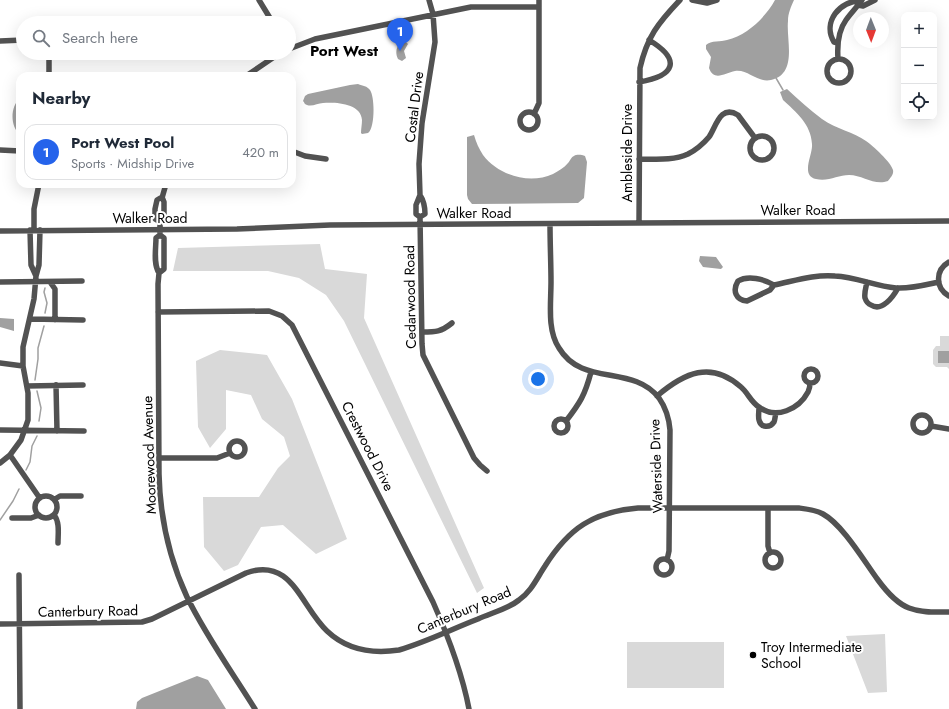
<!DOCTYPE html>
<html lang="en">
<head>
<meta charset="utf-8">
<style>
	body { margin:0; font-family:Jost,sans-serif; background:#f6f6f7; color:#1f2937 }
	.controls { position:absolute; right:12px; top:12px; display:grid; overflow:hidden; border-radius:8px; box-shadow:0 4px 16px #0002 }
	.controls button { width:36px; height:36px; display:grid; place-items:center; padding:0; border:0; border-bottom:1px solid #e0e1e3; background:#fff; color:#1f2937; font:20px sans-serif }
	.compass { position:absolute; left:853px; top:12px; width:36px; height:36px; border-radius:50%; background:#fff; box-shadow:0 4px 16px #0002; rotate:179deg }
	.you { position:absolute; left:538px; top:379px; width:14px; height:14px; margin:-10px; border:3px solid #fff; border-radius:50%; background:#1a73e8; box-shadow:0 0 0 6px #1a73e833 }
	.badge { display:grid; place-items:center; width:26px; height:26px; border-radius:50%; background:#2563eb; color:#fff; font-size:13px; font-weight:700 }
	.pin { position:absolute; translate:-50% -33px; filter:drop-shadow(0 1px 2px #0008) }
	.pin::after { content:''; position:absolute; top:21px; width:14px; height:12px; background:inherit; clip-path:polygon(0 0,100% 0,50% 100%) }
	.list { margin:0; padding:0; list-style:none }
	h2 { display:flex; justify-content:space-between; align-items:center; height:52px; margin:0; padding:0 16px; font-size:17px }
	h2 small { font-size:13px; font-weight:400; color:#747a83 }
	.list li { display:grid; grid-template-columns:26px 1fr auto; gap:12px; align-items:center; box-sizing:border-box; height:56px; margin:0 8px 8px; padding:0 8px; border:1px solid #e0e1e3; border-radius:12px }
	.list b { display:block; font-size:15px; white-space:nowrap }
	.list p { margin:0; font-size:13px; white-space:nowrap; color:#747a83 }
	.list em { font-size:13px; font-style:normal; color:#747a83 }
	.icon { flex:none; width:22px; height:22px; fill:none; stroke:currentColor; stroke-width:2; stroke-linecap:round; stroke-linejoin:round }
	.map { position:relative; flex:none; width:949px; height:709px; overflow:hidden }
	.search { position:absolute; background:#fff; box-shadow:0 4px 16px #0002; left:16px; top:16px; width:280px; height:44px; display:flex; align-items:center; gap:10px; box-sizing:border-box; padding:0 14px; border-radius:22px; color:#747a83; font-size:15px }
	.panel { position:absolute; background:#fff; box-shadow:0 4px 16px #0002; left:16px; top:72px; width:280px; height:116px; border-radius:12px }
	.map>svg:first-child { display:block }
	.green { fill:#d9d9d9 }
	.water { fill:#a0a0a0 }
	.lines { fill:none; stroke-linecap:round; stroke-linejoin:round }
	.stream { stroke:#a0a0a0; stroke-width:1.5 }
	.minor { stroke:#525252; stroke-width:5.5 }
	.poi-dot { fill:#000; stroke:#fff; stroke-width:1.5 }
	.labels { text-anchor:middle; stroke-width:4; stroke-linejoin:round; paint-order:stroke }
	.street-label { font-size:14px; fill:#000; stroke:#fff }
	.poi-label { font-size:14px; fill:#000; stroke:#fff; text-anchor:start }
	.neighbourhood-label { font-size:15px; font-weight:bold; fill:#000; stroke:#fff }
</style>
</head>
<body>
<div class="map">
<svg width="949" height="709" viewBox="0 0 949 709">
	<rect width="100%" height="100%" fill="#fff"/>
	<!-- green -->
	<path class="green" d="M320,244L325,269L367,274L364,318L484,588L477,593L344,321L326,295L299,278L268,271H173L178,248Z
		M940,336H949V369L947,367H936L933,364V350L936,346H940Z
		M220,350L267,355L292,399L347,539L316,554L283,525L261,527L238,565L224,571L204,547L203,497H259L278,468L290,456L284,437L262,419L251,395L226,390V429L210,448L198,427L196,361Z
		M885,634L887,692L868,693L846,636Z
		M627,642H724V688H627Z"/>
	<!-- water -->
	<path class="water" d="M775,0H794C791,7 788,13 788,21C786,40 798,74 771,80C757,83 748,69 735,71C725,73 714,82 709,68L711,57L706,49V45C711,40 721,42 727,40C747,35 765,18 775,0Z
		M401,41H405L408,44L404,51L406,58L402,61L398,59C395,53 396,47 401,41Z
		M358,84C363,86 367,86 370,90C375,97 375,128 368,133L362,134L361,133C361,129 362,124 362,120C361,103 335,102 323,103C318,103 312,107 307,105C304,104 305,103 303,101L305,96L308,94L350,85Z
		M787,89C798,99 810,110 822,119C836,129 854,132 866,141C873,146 891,162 893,170C894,175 890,178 888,181C874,186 863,175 849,175C838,175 828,182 816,179C800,175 813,155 812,144C811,124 796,112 783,100L780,92Z
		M20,98V135C10,126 10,107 20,98Z
		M474,135C476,142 479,149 483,155C498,175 529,185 553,174C558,171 564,168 568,163C570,161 571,157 574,156C577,154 582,155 585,156L587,162L584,198L578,203L472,204L468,199L467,195V137Z
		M700,256L716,257L723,267L721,269L703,267L699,261Z
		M0,318L14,319V331L0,327Z
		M938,351H949V363H938Z
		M197,676L208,680L226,709H136L137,702L142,698Z"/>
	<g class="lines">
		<!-- stream -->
		<path class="stream" d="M776,78L783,90
			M45,288L44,292L47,303L45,313
			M35,380L38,359V348L44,326
			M37,391L41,408L39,421
			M26,470L30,462L32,446L37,436
			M0,520L13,501L19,489"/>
		<!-- minor -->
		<path class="minor" d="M259,0L273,23
			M692,0L707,3L717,0
			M858,5L863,6L875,0
			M0,41L23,40
			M838,43L834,42C822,22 840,0 861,1
			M289,49L315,39L471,7H539
			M49,53V76
			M838,59C837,45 838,31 846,20C851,13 857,7 862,0
			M827 71a12 12 0 1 1 24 0a12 12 0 1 1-24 0Z
			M246,76L280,53
			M639,82C675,76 682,60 649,40
			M520 121a9 9 0 1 1 18 0a9 9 0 1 1-18 0Z
			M534,114L539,103V0
			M750 148a12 12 0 1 1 24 0a12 12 0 1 1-24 0Z
			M0,150L20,151
			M292,151L305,156L326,159
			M639,159C655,159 673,161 688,154C696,150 703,144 709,137C716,127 720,104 738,115L755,138
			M420,195C424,201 425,206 425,214L420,217L416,214V205L420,195L419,164L422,123L435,42L433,14L429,0
			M162,198L166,184
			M420,217L422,344L423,355L474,458L480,465L487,471
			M160,222L155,219V209L157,200L162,197L164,202V220L160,222V233
			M639,223L640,68C647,37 658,23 680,0
			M550,224C550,244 551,263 551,282C551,304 547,330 559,348C582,387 633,364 659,398C666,408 669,418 670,430L669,551L667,560
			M30,230L31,265L36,276
			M34,230V209L39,184
			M0,231L237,229L330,225L949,221
			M949,262C935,270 935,288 949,296
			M159,273C153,264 156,248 156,238L160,235L164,238V269L159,273L158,284L159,474C160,517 169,558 187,597C206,636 232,672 255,709
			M0,282L82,281
			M50,282L55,289V320
			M867,282C866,287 864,293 865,298C866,301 868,304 871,305C882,312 893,297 898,288
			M774,285L770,290L747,301C736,300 732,291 738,281C748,275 764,279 774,285C794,281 815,274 835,276C856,277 875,286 896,288C910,289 925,285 939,282
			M158,312L269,311L282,316L292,325L433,602C448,636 462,672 469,709
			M30,319L83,320
			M422,332C436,332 441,332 452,323
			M0,363L23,366
			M804 376a7 7 0 1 1 14 0a7 7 0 1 1-14 0Z
			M56,385L57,431
			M27,386L83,385
			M657,396C684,373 711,360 741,387C748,393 751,402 759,407C776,420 799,409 808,392C809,390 810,386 810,383
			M759,407C759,411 758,417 759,420C761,428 770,428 774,422C775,420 775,416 776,413
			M913 424a9 9 0 1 1 18 0a9 9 0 1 1-18 0Z
			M554 426a7 7 0 1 1 14 0a7 7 0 1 1-14 0Z
			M566,421C580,403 585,395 591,372
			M931,426L949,429
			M0,430L84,431
			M229 449a8 8 0 1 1 16 0a8 8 0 1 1-16 0Z
			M10,455L39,497
			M159,458H217L230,453
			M0,463L10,455L21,440L28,420V393L23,366V347L34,299L36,276L39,265L40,230
			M35 507a11 11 0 1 1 22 0a11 11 0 1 1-22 0Z
			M55,499L60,496H81
			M768,508V546L770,553
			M54,515C60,522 58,534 58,543
			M12,518H31L39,515
			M765 560a8 8 0 1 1 16 0a8 8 0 1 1-16 0Z
			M656 567a8 8 0 1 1 16 0a8 8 0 1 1-16 0Z
			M19,575L20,709
			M0,624L142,622L152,619L246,573C292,556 301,607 327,631C347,650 373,654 399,650C426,642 452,629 478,619C491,613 508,609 519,600C531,592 537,578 545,566C569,528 593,512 638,508H799C807,509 816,510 823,514C843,525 864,561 878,580C886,591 896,603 909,608C922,613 936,612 949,612"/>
	</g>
	<!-- markers -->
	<circle class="poi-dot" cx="753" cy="655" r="4"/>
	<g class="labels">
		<!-- street labels -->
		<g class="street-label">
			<text transform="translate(414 107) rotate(-83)" y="5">Costal Drive</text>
			<text transform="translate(627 153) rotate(-90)" y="5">Ambleside Drive</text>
			<text x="798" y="215">Walker Road</text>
			<text x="474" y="218">Walker Road</text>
			<text x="150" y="223">Walker Road</text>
			<text transform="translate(410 297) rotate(-91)" y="5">Cedarwood Road</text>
			<text transform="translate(368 446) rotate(63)" y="5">Crestwood Drive</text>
			<text transform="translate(149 455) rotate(-92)" y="5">Moorewood Avenue</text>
			<text transform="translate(656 466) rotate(-92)" y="5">Waterside Drive</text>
			<text transform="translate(464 610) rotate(-23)" y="5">Canterbury Road</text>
			<text transform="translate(88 611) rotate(-1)" y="5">Canterbury Road</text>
		</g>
		<!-- poi labels -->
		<g class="poi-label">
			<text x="761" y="652">Troy Intermediate<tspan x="761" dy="16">School</tspan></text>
		</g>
		<!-- neighbourhood labels -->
		<g class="neighbourhood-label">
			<text x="344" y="56">Port West</text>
		</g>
	</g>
</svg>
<div class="controls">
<button>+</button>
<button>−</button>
<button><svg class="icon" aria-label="locate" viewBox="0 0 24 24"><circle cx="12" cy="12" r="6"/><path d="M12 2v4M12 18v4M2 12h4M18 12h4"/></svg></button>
</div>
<svg class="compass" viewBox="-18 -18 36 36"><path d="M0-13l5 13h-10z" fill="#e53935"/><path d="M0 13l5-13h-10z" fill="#747a83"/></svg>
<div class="you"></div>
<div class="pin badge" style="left:400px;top:51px">1</div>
<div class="search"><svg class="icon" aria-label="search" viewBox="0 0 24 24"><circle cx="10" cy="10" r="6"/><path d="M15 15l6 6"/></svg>Search here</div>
<section class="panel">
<h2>Nearby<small></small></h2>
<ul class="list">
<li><span class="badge">1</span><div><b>Port West Pool</b><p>Sports · Midship Drive</p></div><em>420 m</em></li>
</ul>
</section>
</div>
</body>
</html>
